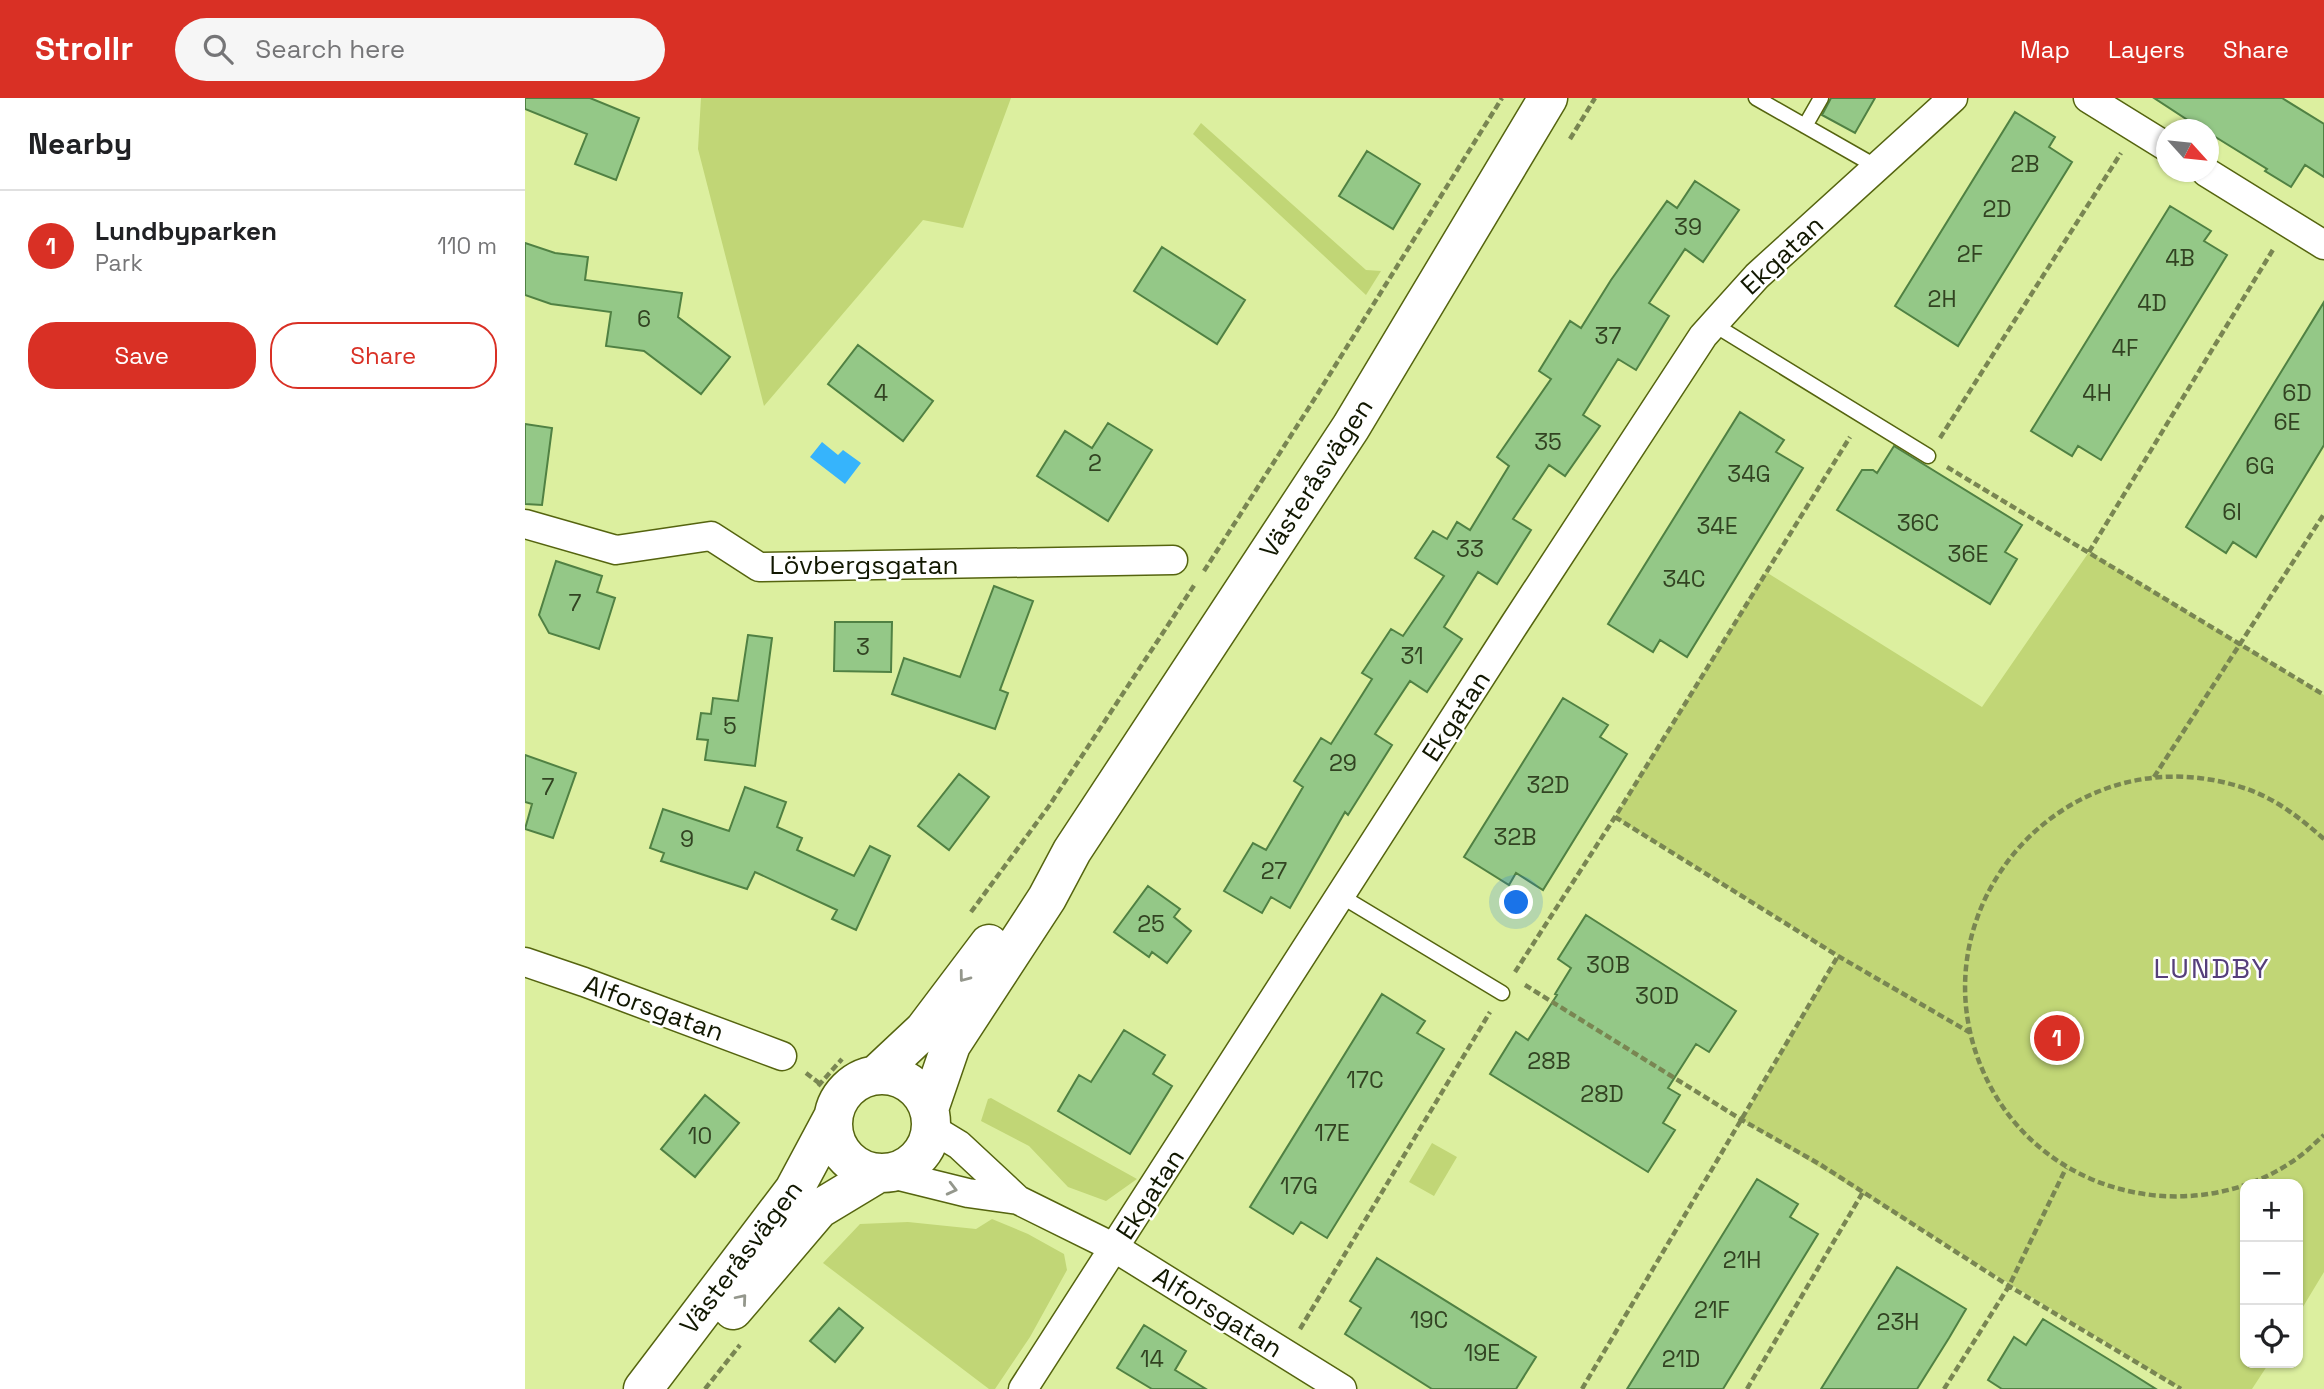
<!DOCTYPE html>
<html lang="en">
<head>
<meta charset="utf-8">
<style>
	body { margin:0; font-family:"Space Grotesk",sans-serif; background:#f6f6f6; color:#202124 }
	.controls { position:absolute; right:21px; bottom:21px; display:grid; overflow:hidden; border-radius:14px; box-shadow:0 2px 5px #0004 }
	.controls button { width:63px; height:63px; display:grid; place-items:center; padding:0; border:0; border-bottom:2px solid #e0e0e0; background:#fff; color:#202124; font:35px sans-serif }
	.compass { position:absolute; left:1631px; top:21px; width:63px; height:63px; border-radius:50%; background:#fff; box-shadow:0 2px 5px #0004; rotate:117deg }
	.you { position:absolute; left:992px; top:805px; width:24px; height:24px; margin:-18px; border:5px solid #fff; border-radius:50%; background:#1a73e8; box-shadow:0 0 0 10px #1a73e833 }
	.badge { display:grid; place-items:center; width:46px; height:46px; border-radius:50%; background:#d93025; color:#fff; font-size:23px; font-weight:700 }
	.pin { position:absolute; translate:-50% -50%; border:4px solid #fff; box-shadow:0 2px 7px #0006 }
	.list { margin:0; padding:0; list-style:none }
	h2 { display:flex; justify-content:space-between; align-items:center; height:91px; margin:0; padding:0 28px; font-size:30px }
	h2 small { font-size:23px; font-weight:400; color:#757577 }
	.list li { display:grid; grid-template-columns:46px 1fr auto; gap:21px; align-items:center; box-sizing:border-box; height:112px; padding:0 28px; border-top:2px solid #e0e0e0 }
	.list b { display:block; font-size:26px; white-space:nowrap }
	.list p { margin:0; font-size:23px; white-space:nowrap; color:#757577 }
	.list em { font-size:23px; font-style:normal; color:#757577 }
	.actions { display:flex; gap:14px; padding:21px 28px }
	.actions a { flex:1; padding:16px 0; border:2px solid #d93025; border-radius:28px; text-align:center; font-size:24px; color:#d93025 }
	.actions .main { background:#d93025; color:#fff }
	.icon { flex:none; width:38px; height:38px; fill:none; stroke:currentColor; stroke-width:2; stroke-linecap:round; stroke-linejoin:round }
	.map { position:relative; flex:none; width:1799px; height:1291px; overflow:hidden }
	header { display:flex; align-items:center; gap:42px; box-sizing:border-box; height:98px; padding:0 35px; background:#d93025; color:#fff }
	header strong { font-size:33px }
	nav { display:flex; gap:38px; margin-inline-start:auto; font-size:24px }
	.search { width:490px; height:63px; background:#f6f6f6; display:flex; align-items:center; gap:18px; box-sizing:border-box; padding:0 24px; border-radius:38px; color:#757577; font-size:26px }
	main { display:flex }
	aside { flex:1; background:#fff }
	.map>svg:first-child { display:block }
	.green { fill:#c1d676 }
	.water { fill:#36b4fc }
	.building { fill:#94c887; stroke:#508143; stroke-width:2 }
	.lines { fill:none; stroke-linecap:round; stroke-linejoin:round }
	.lane-casing { stroke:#55640f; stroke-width:17 }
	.street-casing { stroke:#55640f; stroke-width:31 }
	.secondary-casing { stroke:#55640f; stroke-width:41 }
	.path { stroke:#798652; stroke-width:4.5; stroke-dasharray:7 3.5; stroke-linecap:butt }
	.lane { stroke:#fff; stroke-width:14 }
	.street { stroke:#fff; stroke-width:28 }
	.secondary { stroke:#fff; stroke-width:38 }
	.oneway { stroke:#94978c }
	.labels { text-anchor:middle; stroke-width:5; stroke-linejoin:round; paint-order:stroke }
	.number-label { font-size:23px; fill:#324322 }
	.street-label { font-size:26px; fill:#111700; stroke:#fff }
	.neighbourhood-label { font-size:28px; letter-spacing:2px; fill:#563f7b; stroke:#fff }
</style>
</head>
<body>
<header>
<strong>Strollr</strong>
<div class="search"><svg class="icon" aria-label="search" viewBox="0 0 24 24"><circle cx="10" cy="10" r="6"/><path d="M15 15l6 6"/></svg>Search here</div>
<nav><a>Map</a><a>Layers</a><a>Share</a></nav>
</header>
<main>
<aside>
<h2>Nearby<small></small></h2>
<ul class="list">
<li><span class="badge">1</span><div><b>Lundbyparken</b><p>Park</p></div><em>110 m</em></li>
</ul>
<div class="actions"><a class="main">Save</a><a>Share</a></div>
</aside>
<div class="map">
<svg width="1799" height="1291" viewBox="0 0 1799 1291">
	<rect width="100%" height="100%" fill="#dcef9f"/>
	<!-- green -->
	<path class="green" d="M176,0H486L438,130L398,122L239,308L173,51Z
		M676,25L841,172L856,173L841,197L668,36Z
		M1564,454L1799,597V1174L1773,1217V1086H1720V1265H1744L1727,1291H1657L1217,1022L1313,858L1090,719L1241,474L1457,609Z
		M466,1000L612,1081L581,1103L543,1089L504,1048L456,1023L463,1001Z
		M907,1045L932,1059L909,1098L884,1084Z
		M467,1121L503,1136L539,1156L542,1172L505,1239L470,1291H464L298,1165L335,1126L383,1124L451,1131Z"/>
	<!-- water -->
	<path class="water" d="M297,344L313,357L318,352L336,365L320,386L285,359Z"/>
	<!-- building -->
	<path class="building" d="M0,0H65L114,20L91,82L50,66L62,36L0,11Z
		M1306,0H1350L1330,35L1297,17Z
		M1629,0H1757L1799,26V79L1780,67L1766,89L1740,73L1742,71L1684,35V32H1678Z
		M1490,14L1530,39L1524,49L1547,64L1433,248L1370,208Z
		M842,53L895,86L868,131L814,98Z
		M1170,83L1214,112L1178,164L1160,151L1124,205L1144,218L1111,272L1093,261L1058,317L1075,328L1040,378L1024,367L988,421L1006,432L972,486L953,474L919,529L937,541L902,594L885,583L850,636L867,647L823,717L820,714L765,810L746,799L737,815L699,793L728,745L741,752L778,689L769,683L796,640L806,646L847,581L837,575L866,531L878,538L919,478L890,460L908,433L922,441L932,424L945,432L984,368L972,359L1026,281L1014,273L1045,223L1056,230L1086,182L1142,103L1152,110Z
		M1645,108L1686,133L1679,143L1702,157L1576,362L1553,348L1547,358L1506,333Z
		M0,145L30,155L63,159L60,182L157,195L153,219L205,259L176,296L119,253L81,248L86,214L26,206L0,197Z
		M637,149L720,202L692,246L609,193Z
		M1799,204V347L1731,459L1708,444L1701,455L1661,429Z
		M333,247L408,303L378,343L303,286Z
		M1215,314L1259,342L1251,354L1278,370L1162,559L1135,542L1128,554L1083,526Z
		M583,325L627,352L583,423L512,378L540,333L567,350Z
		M0,326L27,330L17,407L0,406Z
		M1369,348L1497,427L1480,454L1492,461L1465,506L1312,412L1337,372H1348L1352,375Z
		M31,463L77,478L72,494L90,500L74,551L24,535L14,517Z
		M469,488L508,503L475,592L483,595L470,631L367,596L379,560L435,579Z
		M310,524H367L366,574L309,573Z
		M223,537L247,540L230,668L180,662L183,642L172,641L176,615L186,616L188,600L213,603Z
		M1038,600L1083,627L1075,639L1102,656L1018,792L991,775L984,787L939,759Z
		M0,657L51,675L28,740L0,731L7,706L0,704Z
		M434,676L464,699L424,752L393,728Z
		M220,689L261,704L252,729L277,740L272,752L329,778L345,748L365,758L331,832L307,821L312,812L230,774L222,791L136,763L139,755L125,750L138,711L204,733Z
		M623,788L655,811L649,819L666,833L642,865L627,854L624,859L589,834Z
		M1061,817L1211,913L1184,954L1171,946L1143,990L1155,997L1138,1025L1150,1032L1123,1074L965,976L991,934L1003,942L1032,897L1030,896L1046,870L1033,861Z
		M857,896L900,923L892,935L919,951L802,1140L776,1124L768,1136L725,1109Z
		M599,932L640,957L628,976L647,988L605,1056L533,1013L554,977L566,984Z
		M180,997L214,1025L170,1079L136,1051Z
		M1232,1081L1273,1106L1265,1119L1293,1136L1198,1291H1102Z
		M852,1160L1011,1259L991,1291H907L820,1236L836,1210L825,1203Z
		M1372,1169L1441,1211L1424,1240L1392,1291H1296Z
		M314,1210L338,1230L310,1264L285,1243Z
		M1518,1221L1593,1267L1631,1291H1477L1463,1282L1489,1239L1501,1247Z
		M619,1227L661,1253L650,1272L681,1291H627L592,1270Z"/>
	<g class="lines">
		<!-- lane casing -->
		<g class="lane-casing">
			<path id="lane" d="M1231,0L1352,69
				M1280,28L1296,0
				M1188,226L1403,358
				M816,798L977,895"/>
		</g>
		<!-- street casing -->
		<g class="street-casing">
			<path id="street" d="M1563,0L1642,49
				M1681,74L1799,147
				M0,426L91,452L186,438L234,469L648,462
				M0,864L59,884L257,958
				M406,1030L434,1047L493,1102L590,1150L817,1291
				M362,1075L443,1095L493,1102
				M498,1291L989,527L1178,238L1232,178L1428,0"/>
		</g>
		<!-- secondary casing -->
		<g class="secondary-casing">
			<path id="secondary" d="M308 1026a49 49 0 1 1 98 0a49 49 0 1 1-98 0Z
				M351,977L399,932L464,846
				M404,1011L426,947L522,800L547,753L826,329L1023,0
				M208,1212L294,1111L352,1076
				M118,1291L269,1092L307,1021"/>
		</g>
		<!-- path -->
		<path class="path" d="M1045,41L1070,0
			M1415,340L1596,55
			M1422,369L1799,597
			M1564,454L1749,150
			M679,473L790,300L977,0
			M1629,679L1799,416
			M1090,719L1313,858L1444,934
			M1799,741C1775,720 1750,700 1719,690C1535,629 1372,825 1469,995C1496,1042 1542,1077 1595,1091C1655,1107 1720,1097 1771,1061C1781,1054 1790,1045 1799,1037
			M446,814L524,708L670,486
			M990,874L1090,719L1325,339
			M1000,887L1217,1022L1296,1067L1484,1188L1656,1291
			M281,975L294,985
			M293,988L317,961
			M775,1231L965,914
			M180,1291L215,1247
			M1057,1291L1313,858
			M1222,1291L1338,1094
			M1419,1291L1484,1188L1541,1070"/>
		<!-- lane -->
		<use href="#lane" class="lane"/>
		<!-- street -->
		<use href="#street" class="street"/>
		<!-- secondary -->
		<use href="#secondary" class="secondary"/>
	</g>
	<!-- one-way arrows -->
	<defs><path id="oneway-chevron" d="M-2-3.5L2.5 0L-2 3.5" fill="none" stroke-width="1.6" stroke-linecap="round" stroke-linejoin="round" transform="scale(1.75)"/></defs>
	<g class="oneway">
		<use href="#oneway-chevron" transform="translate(439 879) rotate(127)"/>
		<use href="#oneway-chevron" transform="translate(427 1091) rotate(14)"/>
		<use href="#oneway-chevron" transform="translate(217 1201) rotate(-50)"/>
	</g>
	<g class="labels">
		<!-- number labels -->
		<g class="number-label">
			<text x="1500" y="74">2B</text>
			<text x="1472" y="119">2D</text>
			<text x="1163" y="137">39</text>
			<text x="1445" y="164">2F</text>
			<text x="1655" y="168">4B</text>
			<text x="1417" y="209">2H</text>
			<text x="1627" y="213">4D</text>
			<text x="119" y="229">6</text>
			<text x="1083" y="246">37</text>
			<text x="1600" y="258">4F</text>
			<text x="356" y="303">4</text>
			<text x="1572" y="303">4H</text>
			<text x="1772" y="303">6D</text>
			<text x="1762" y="332">6E</text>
			<text x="1023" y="352">35</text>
			<text x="570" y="373">2</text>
			<text x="1735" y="376">6G</text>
			<text x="1224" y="384">34G</text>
			<text x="1707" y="422">6I</text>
			<text x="1393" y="433">36C</text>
			<text x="1192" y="436">34E</text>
			<text x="945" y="459">33</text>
			<text x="1443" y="464">36E</text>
			<text x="1159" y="489">34C</text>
			<text x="50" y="513">7</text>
			<text x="338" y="557">3</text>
			<text x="887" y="566">31</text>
			<text x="205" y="636">5</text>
			<text x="818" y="673">29</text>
			<text x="1023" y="695">32D</text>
			<text x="23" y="697">7</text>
			<text x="990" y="747">32B</text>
			<text x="162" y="749">9</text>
			<text x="749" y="781">27</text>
			<text x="626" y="834">25</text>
			<text x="1083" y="875">30B</text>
			<text x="1132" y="906">30D</text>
			<text x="1024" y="971">28B</text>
			<text x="840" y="990">17C</text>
			<text x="1077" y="1004">28D</text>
			<text x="807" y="1043">17E</text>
			<text x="175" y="1046">10</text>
			<text x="774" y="1096">17G</text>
			<text x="1217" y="1170">21H</text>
			<text x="1187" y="1220">21F</text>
			<text x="904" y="1230">19C</text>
			<text x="1373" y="1232">23H</text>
			<text x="957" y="1263">19E</text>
			<text x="627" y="1269">14</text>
			<text x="1156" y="1269">21D</text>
		</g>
		<!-- street labels -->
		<g class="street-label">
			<text transform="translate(1257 157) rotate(-43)" y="9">Ekgatan</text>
			<text transform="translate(791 380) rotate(-57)" y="9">Västeråsvägen</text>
			<text x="339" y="476">Lövbergsgatan</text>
			<text transform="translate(931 618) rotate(-57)" y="9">Ekgatan</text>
			<text transform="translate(129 910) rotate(20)" y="9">Alforsgatan</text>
			<text transform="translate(625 1096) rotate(-57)" y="9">Ekgatan</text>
			<text transform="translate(216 1159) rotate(-53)" y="9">Västeråsvägen</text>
			<text transform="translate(693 1214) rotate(32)" y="9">Alforsgatan</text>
		</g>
		<!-- neighbourhood labels -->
		<g class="neighbourhood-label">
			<text x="1687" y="880">LUNDBY</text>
		</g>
	</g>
</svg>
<div class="controls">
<button>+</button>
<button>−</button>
<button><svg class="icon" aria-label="locate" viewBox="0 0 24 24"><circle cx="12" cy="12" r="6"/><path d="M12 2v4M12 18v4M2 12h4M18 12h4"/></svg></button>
</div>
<svg class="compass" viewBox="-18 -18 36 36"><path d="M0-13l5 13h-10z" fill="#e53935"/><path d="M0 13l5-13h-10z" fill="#757577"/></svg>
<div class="you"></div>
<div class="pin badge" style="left:1532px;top:940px">1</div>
</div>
</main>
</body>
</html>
